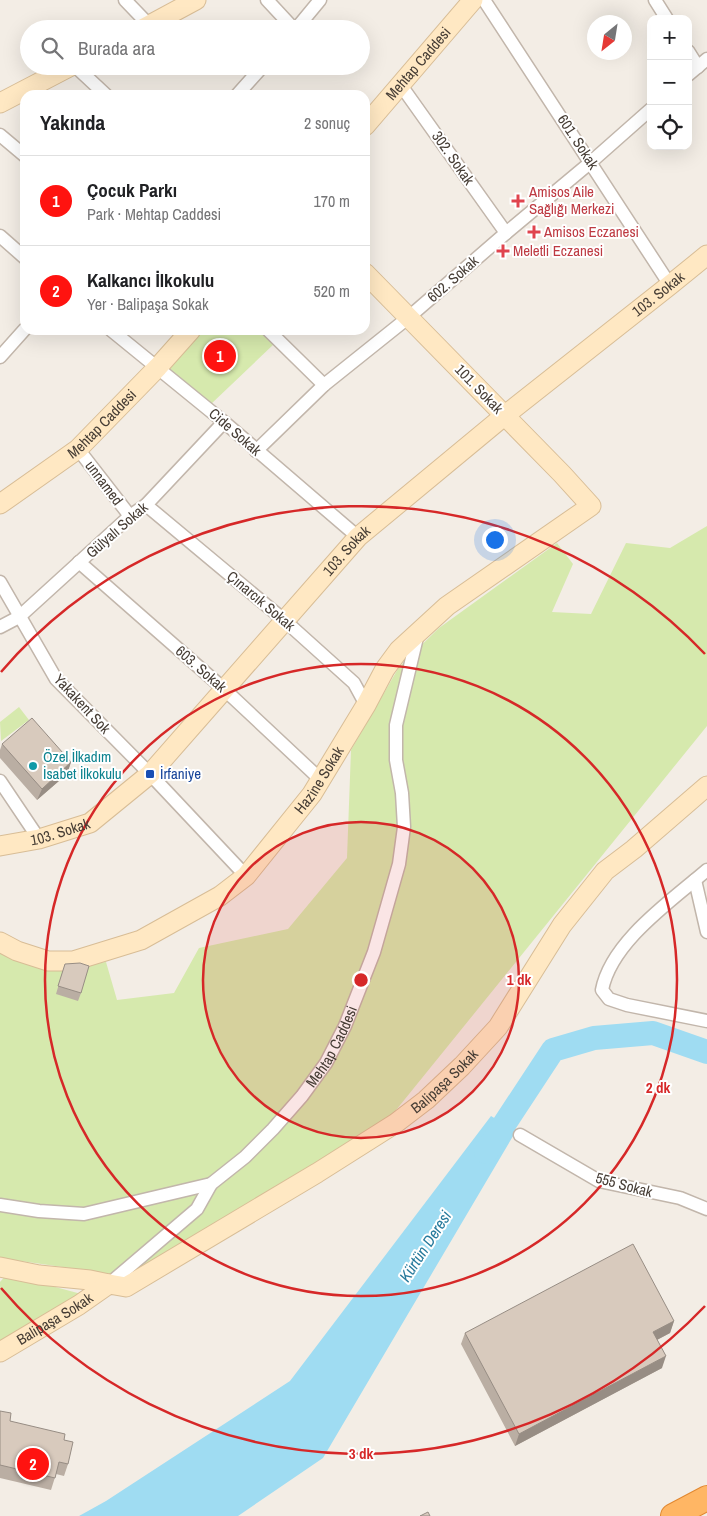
<!DOCTYPE html>
<html lang="tr">
<head>
<meta charset="utf-8">
<style>
	body { margin:0; font-family:"Archivo Narrow",sans-serif; background:#f6f6f6; color:#202124 }
	.controls { position:absolute; right:15px; top:15px; display:grid; overflow:hidden; border-radius:10px; box-shadow:0 5px 20px #0002 }
	.controls button { width:45px; height:45px; display:grid; place-items:center; padding:0; border:0; border-bottom:1px solid #e0e0e0; background:#fff; color:#202124; font:25px sans-serif }
	.compass { position:absolute; left:587px; top:15px; width:45px; height:45px; border-radius:50%; background:#fff; box-shadow:0 5px 20px #0002; rotate:210deg }
	.you { position:absolute; left:494px; top:539px; width:18px; height:18px; margin:-12px; border:4px solid #fff; border-radius:50%; background:#1a73e8; box-shadow:0 0 0 8px #1a73e833 }
	.badge { display:grid; place-items:center; width:32px; height:32px; border-radius:50%; background:#ff1310; color:#fff; font-size:16px; font-weight:700 }
	.pin { position:absolute; translate:-50% -50%; border:2px solid #fff; box-shadow:0 1px 5px #0006 }
	.list { margin:0; padding:0; list-style:none }
	h2 { display:flex; justify-content:space-between; align-items:center; height:65px; margin:0; padding:0 20px; font-size:21px }
	h2 small { font-size:16px; font-weight:400; color:#757577 }
	.list li { display:grid; grid-template-columns:32px 1fr auto; gap:15px; align-items:center; box-sizing:border-box; height:90px; padding:0 20px; border-top:1px solid #e0e0e0 }
	.list b { display:block; font-size:19px; white-space:nowrap }
	.list p { margin:0; font-size:16px; white-space:nowrap; color:#757577 }
	.list em { font-size:16px; font-style:normal; color:#757577 }
	.icon { flex:none; width:28px; height:28px; fill:none; stroke:currentColor; stroke-width:2; stroke-linecap:round; stroke-linejoin:round }
	.map { position:relative; flex:none; width:707px; height:1516px; overflow:hidden }
	.search { position:absolute; background:#fff; box-shadow:0 5px 20px #0002; left:20px; top:20px; width:350px; height:55px; display:flex; align-items:center; gap:12px; box-sizing:border-box; padding:0 18px; border-radius:28px; color:#757577; font-size:19px }
	.panel { position:absolute; background:#fff; box-shadow:0 5px 20px #0002; left:20px; top:90px; width:350px; height:245px; border-radius:15px }
	.map>svg:first-child { display:block }
	.green { fill:#d6e9ad }
	.water { fill:#9fdcf2 }
	.lines { fill:none; stroke-linecap:round; stroke-linejoin:round }
	.river { stroke:#9fdcf2; stroke-width:24 }
	.street-casing { stroke:#c2b6ab; stroke-width:15 }
	.secondary-casing { stroke:#d8bd96; stroke-width:21 }
	.highway-casing { stroke:#e18831; stroke-width:26 }
	.street { stroke:#fff; stroke-width:12 }
	.secondary { stroke:#ffe8c3; stroke-width:19 }
	.highway { stroke:#ffb664; stroke-width:24 }
	.wall { fill:#baaea3 }
	.shaded-wall { fill:#978d84 }
	.building { fill:#d8cabd; stroke:#978d84 }
	.ring { fill:none; stroke:#d62828; stroke-width:2.5 }
	.health-dot { fill:#e0444e; stroke:#fff; stroke-width:2 }
	.culture-dot { fill:#0f9aa8; stroke:#fff; stroke-width:2 }
	.transit-dot { fill:#1a4fb4; stroke:#fff; stroke-width:2 }
	.labels { text-anchor:middle; stroke-width:4; stroke-linejoin:round; paint-order:stroke }
	.street-label { font-size:15px; fill:#463d35; stroke:#fff }
	.health-label { font-size:15px; fill:#be3a42; stroke:#fff; text-anchor:start }
	.culture-label { font-size:15px; fill:#0d838f; stroke:#fff; text-anchor:start }
	.transit-label { font-size:15px; fill:#164399; stroke:#fff; text-anchor:start }
	.water-label { font-size:16px; font-style:italic; fill:#277a9c; stroke:#fff }
	.centre { fill:#d62828; stroke:#fff; stroke-width:2.5 }
	.ring-label { font-size:15px; text-anchor:middle; font-weight:bold; fill:#d62828; stroke:#fff; stroke-width:4; stroke-linejoin:round; paint-order:stroke }
</style>
</head>
<body>
<div class="map">
<svg width="707" height="1516" viewBox="0 0 707 1516">
	<rect width="100%" height="100%" fill="#f3ede5"/>
	<!-- green -->
	<path class="green" d="M205,330H258L274,344L210,405L165,368Z
		M707,526V726L388,1120L132,1277L0,1258V946L57,968L106,962L117,1000L174,993L199,948L288,929L347,858L351,750L399,667L439,628L557,543L573,564L552,612L591,614L626,543L670,548Z
		M19,707L29,720L1,741L0,722Z
		M7,1274L85,1295L0,1348V1282Z"/>
	<!-- water -->
	<path class="water" d="M491,1116L516,1131L323,1458L238,1516H79L106,1501L290,1381Z"/>
	<g class="lines">
		<!-- river -->
		<path class="river" d="M486,1152L553,1050L594,1038L653,1033L707,1052"/>
		<!-- street casing -->
		<g class="street-casing">
			<g id="street">
				<path d="M125,0L149,25"/>
				<path d="M267,0L294,29"/>
				<path d="M484,0L670,285"/>
				<path d="M655,0L667,19"/>
				<path d="M296,29L320,0"/>
				<path d="M688,51L698,67"/>
				<path d="M75,66L106,95"/>
				<path d="M688,75L707,59"/>
				<path d="M400,84L506,233"/>
				<path d="M237,95L263,66"/>
				<path d="M0,135L25,156"/>
				<path d="M0,236L25,258"/>
				<path d="M111,330L224,422L358,537"/>
				<path d="M268,330L324,385"/>
				<path d="M0,357L25,329"/>
				<path d="M78,449L130,516"/>
				<path d="M256,451L324,385L409,317L506,233L591,162L651,109"/>
				<path d="M146,505L284,620L354,683L366,705"/>
				<path d="M79,562L225,690L321,780"/>
				<path d="M0,582L56,679L150,774L246,876"/>
				<path d="M0,627L19,617L130,516L146,505L224,422"/>
				<path d="M0,781L39,839"/>
				<path d="M707,870C671,901 611,942 602,990L609,999L627,1005L707,1021"/>
				<path d="M695,880L707,932"/>
				<path d="M520,1135L599,1181L680,1198L707,1209"/>
				<path id="s1" d="M0,1205L39,1211L84,1214L211,1184L245,1157L273,1129L302,1096L326,1063L345,1026L374,952L399,864L404,827L402,793L396,760V725L418,633"/>
				<path d="M109,1284L197,1209L211,1184"/>
			</g>
		</g>
		<!-- secondary casing -->
		<g class="secondary-casing">
			<g id="secondary">
				<path d="M142,29L196,0"/>
				<path d="M0,103L71,66"/>
				<path id="s2" d="M365,126L473,0"/>
				<path id="s3" d="M0,504L78,449L158,367L191,330"/>
				<path id="s4" d="M0,846L39,839L90,823L150,774L358,537L504,416L670,285L707,255"/>
				<path id="s5" d="M0,942L17,951L48,961H73L141,940L220,896L246,876L312,794L366,705L385,669L399,650L447,606L591,506L562,474L365,273"/>
				<path d="M0,1267L39,1275L90,1280L109,1284"/>
				<path id="s6" d="M0,1352L79,1305L109,1284L126,1287L317,1173L396,1123L426,1100L462,1066L498,1027L562,925L605,871L634,849L707,786"/>
			</g>
		</g>
		<!-- highway casing -->
		<g class="highway-casing">
			<path id="highway" d="M673,1516L707,1498"/>
		</g>
		<!-- street -->
		<use href="#street" class="street"/>
		<!-- secondary -->
		<use href="#secondary" class="secondary"/>
		<!-- highway -->
		<use href="#highway" class="highway"/>
	</g>
	<!-- wall -->
	<path class="wall" d="M2,744L71,762L67,774L37,800L0,758V750Z
		M65,964L81,993L78,1001L56,994Z
		M674,1321L670,1333L657,1340L662,1368L515,1446L461,1344L465,1333Z
		M0,1411L10,1421L64,1440L68,1464L64,1476L56,1474L51,1490L0,1478Z"/>
	<!-- shaded-wall -->
	<path class="shaded-wall" d="M71,762L67,774L37,800L42,789Z
		M674,1321L670,1333L649,1344L653,1332Z
		M666,1356L662,1368L515,1446L519,1434Z"/>
	<!-- building -->
	<path class="building" d="M32,718L71,762L42,789L2,744Z
		M80,963L89,966L81,993L58,986L65,964Z
		M633,1244L674,1321L653,1332L666,1356L519,1434L465,1333Z
		M0,1411L11,1413L10,1421L65,1434L64,1440L73,1442L68,1464L59,1462L55,1478L0,1465Z
		M428,1512L430,1516H420Z"/>
	<!-- distance rings -->
	<circle cx="361" cy="980" r="158" fill="#d62828" fill-opacity=".12"/>
	<g class="ring">
		<circle cx="361" cy="980" r="158"/>
		<circle cx="361" cy="980" r="316"/>
		<path d="M705 1306A474 474 0 0 1 1 1288M1 672A474 474 0 0 1 705 654"/>
	</g>
	<!-- markers -->
	<g class="health-dot">
		<path d="M515.5 193.5h5v5h5v5h-5v5h-5v-5h-5v-5h5z"/>
		<path d="M531.5 224.5h5v5h5v5h-5v5h-5v-5h-5v-5h5z"/>
		<path d="M500.5 243.5h5v5h5v5h-5v5h-5v-5h-5v-5h5z"/>
	</g>
	<circle class="culture-dot" cx="33" cy="766" r="5"/>
	<rect class="transit-dot" x="145" y="769" width="10" height="10" rx="2.5"/>
	<g class="labels">
		<!-- street labels -->
		<g class="street-label">
			<text dy="5" stroke="none"><textPath href="#s2" startOffset="82">Mehtap Caddesi</textPath></text>
			<text transform="translate(578 142) rotate(57)" y="5">601. Sokak</text>
			<text transform="translate(453 158) rotate(55)" y="5">302. Sokak</text>
			<text transform="translate(453 279) rotate(-41)" y="5">602. Sokak</text>
			<text dy="5" stroke="none"><textPath href="#s4" startOffset="872">103. Sokak</textPath></text>
			<text transform="translate(479 389) rotate(46)" y="5">101. Sokak</text>
			<text dy="5" stroke="none"><textPath href="#s3" startOffset="130">Mehtap Caddesi</textPath></text>
			<text transform="translate(235 432) rotate(41)" y="5">Cide Sokak</text>
			<text transform="translate(104 483) rotate(53)" y="5">unnamed</text>
			<text transform="translate(117 530) rotate(-41)" y="5">Gülyalı Sokak</text>
			<text dy="5" stroke="none"><textPath href="#s4" startOffset="468">103. Sokak</textPath></text>
			<text transform="translate(261 601) rotate(40)" y="5">Çınarcık Sokak</text>
			<text transform="translate(201 669) rotate(41)" y="5">603. Sokak</text>
			<text transform="translate(82 704) rotate(47)" y="5">Yakakent Sok</text>
			<text dy="5" stroke="none"><textPath href="#s5" startOffset="392">Hazine Sokak</textPath></text>
			<text dy="5" stroke="none"><textPath href="#s4" startOffset="62">103. Sokak</textPath></text>
			<text dy="5" stroke="none"><textPath href="#s1" startOffset="400">Mehtap Caddesi</textPath></text>
			<text dy="5" stroke="none"><textPath href="#s6" startOffset="526">Balipaşa Sokak</textPath></text>
			<text transform="translate(624 1185) rotate(15)" y="5">555 Sokak</text>
			<text dy="5" stroke="none"><textPath href="#s6" startOffset="64">Balipaşa Sokak</textPath></text>
		</g>
		<!-- health labels -->
		<g class="health-label">
			<text x="529" y="197">Amisos Aile<tspan x="529" dy="17">Sağlığı Merkezi</tspan></text>
			<text x="544" y="237">Amisos Eczanesi</text>
			<text x="513" y="256">Meletli Eczanesi</text>
		</g>
		<!-- culture labels -->
		<g class="culture-label">
			<text x="43" y="762">Özel İlkadım<tspan x="43" dy="17">İsabet İlkokulu</tspan></text>
		</g>
		<!-- transit labels -->
		<g class="transit-label">
			<text x="160" y="779">İrfaniye</text>
		</g>
		<!-- water labels -->
		<g class="water-label">
			<text transform="translate(425 1246) rotate(-57)" y="6">Kürtün Deresi</text>
		</g>
	</g>
	<circle cx="361" cy="980" r="8" class="centre"/>
	<g class="ring-label">
		<text x="519" y="985">1 dk</text>
		<text x="658" y="1093">2 dk</text>
		<text x="361" y="1459">3 dk</text>
	</g>
</svg>
<div class="controls">
<button>+</button>
<button>−</button>
<button><svg class="icon" aria-label="locate" viewBox="0 0 24 24"><circle cx="12" cy="12" r="6"/><path d="M12 2v4M12 18v4M2 12h4M18 12h4"/></svg></button>
</div>
<svg class="compass" viewBox="-18 -18 36 36"><path d="M0-13l5 13h-10z" fill="#e53935"/><path d="M0 13l5-13h-10z" fill="#757577"/></svg>
<div class="you"></div>
<div class="pin badge" style="left:220px;top:356px">1</div>
<div class="pin badge" style="left:33px;top:1464px">2</div>
<div class="search"><svg class="icon" aria-label="search" viewBox="0 0 24 24"><circle cx="10" cy="10" r="6"/><path d="M15 15l6 6"/></svg>Burada ara</div>
<section class="panel">
<h2>Yakında<small>2 sonuç</small></h2>
<ul class="list">
<li><span class="badge">1</span><div><b>Çocuk Parkı</b><p>Park · Mehtap Caddesi</p></div><em>170 m</em></li>
<li><span class="badge">2</span><div><b>Kalkancı İlkokulu</b><p>Yer · Balipaşa Sokak</p></div><em>520 m</em></li>
</ul>
</section>
</div>
</body>
</html>
